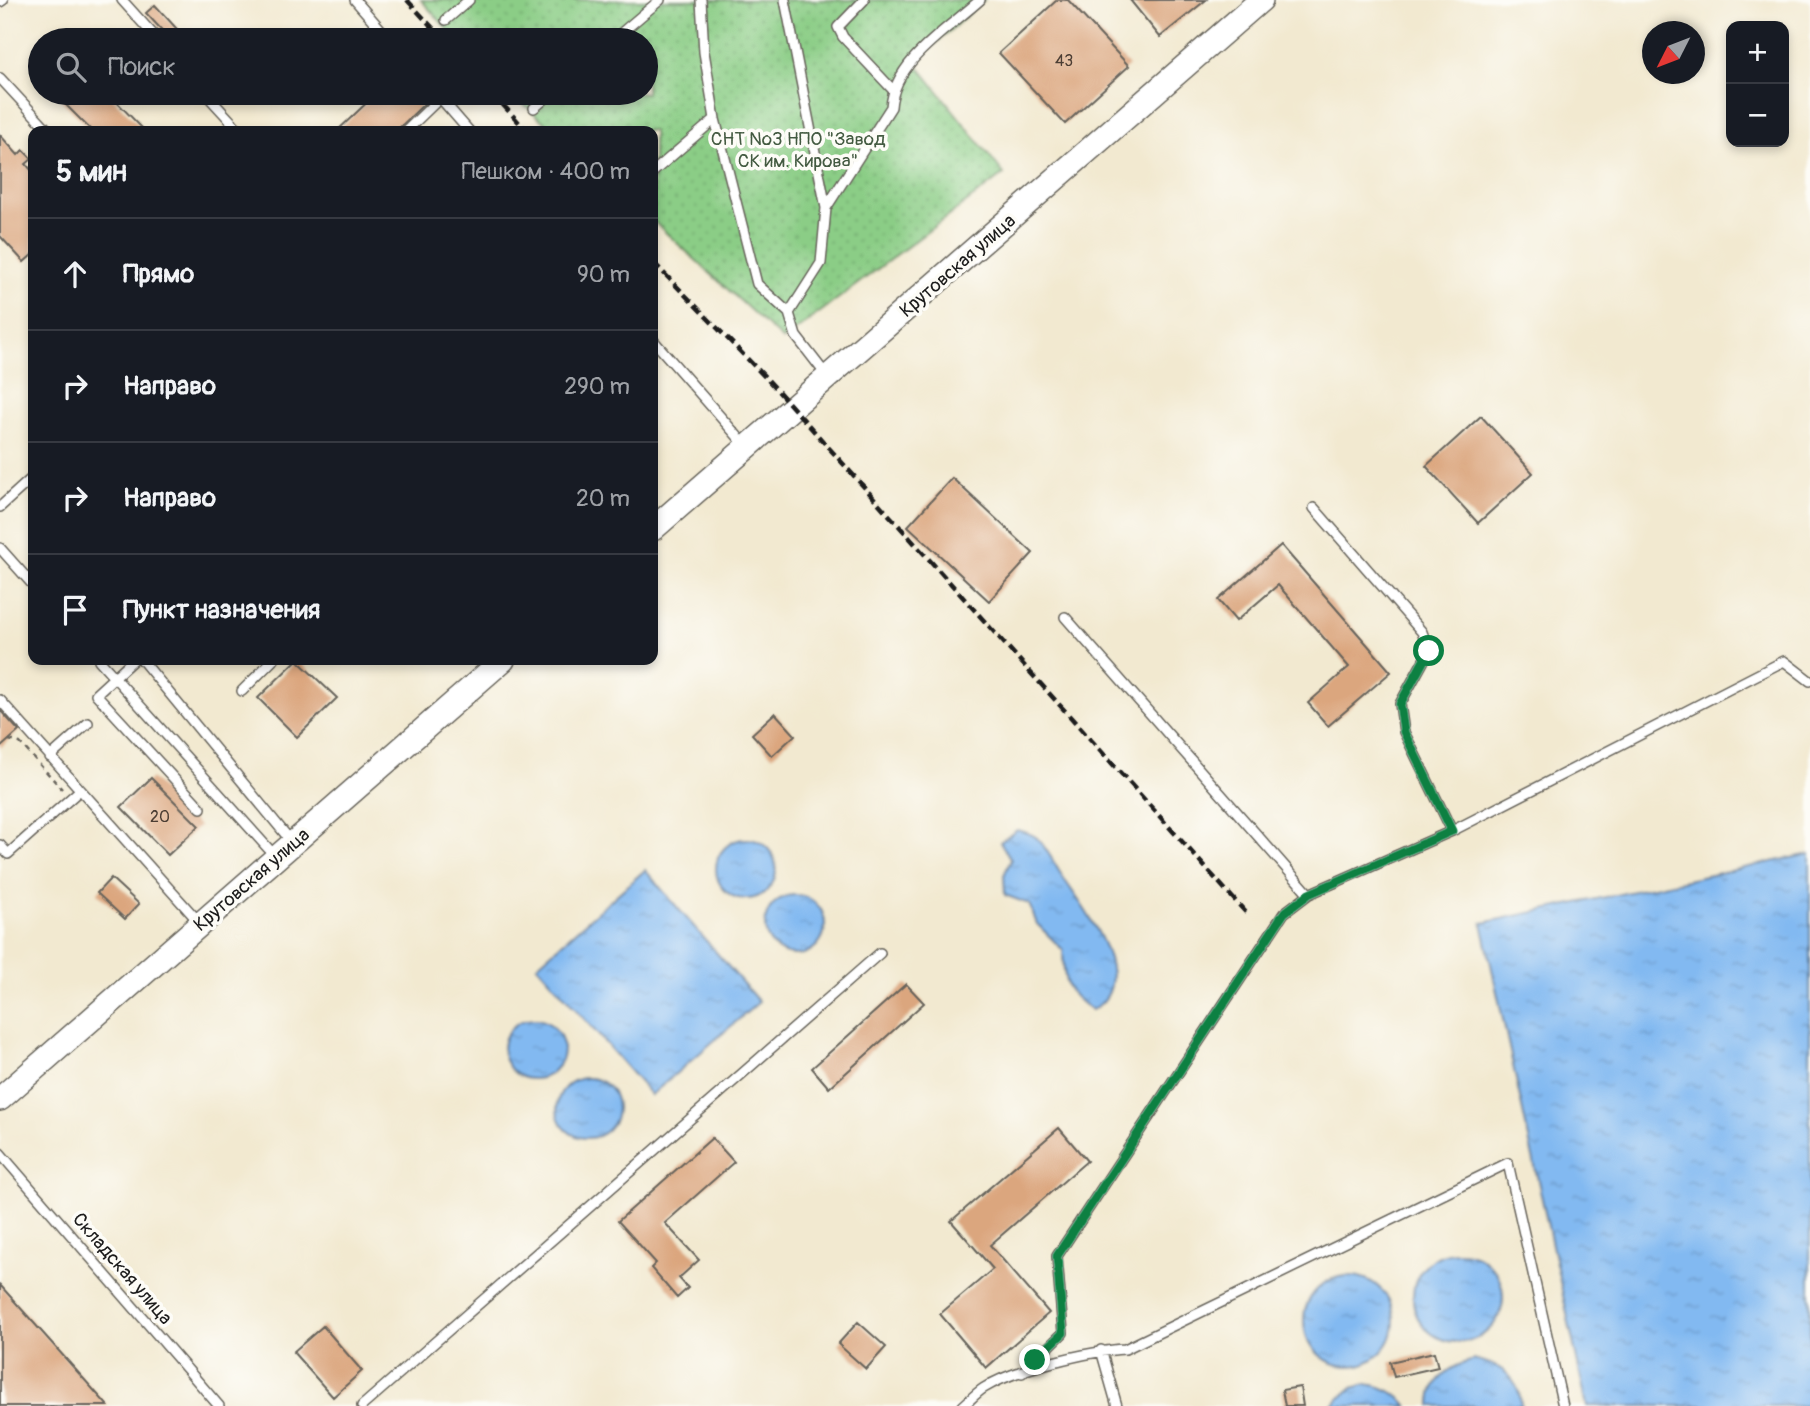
<!DOCTYPE html>
<html lang="ru">
<head>
<meta charset="utf-8">
<style>
	body { margin:0; font-family:Pangolin,sans-serif; background:#20242c; color:#f1f3f6 }
	.controls { position:absolute; right:21px; top:21px; display:grid; overflow:hidden; border-radius:14px; box-shadow:0 4px 10px #0003 }
	.controls button { width:63px; height:63px; display:grid; place-items:center; padding:0; border:0; border-bottom:2px solid #363941; background:#171b24; color:#f1f3f6; font:35px sans-serif }
	.compass { position:absolute; left:1642px; top:21px; width:63px; height:63px; border-radius:50%; background:#171b24; box-shadow:0 4px 10px #0003; rotate:228deg }
	.stop { position:absolute; width:21px; height:21px; margin:-16px; border:5px solid #0b8043; border-radius:50%; background:#fff }
	.stop.end { background:#0b8043; border-color:#fff; box-shadow:0 2px 7px #0008 }
	.list { margin:0; padding:0; list-style:none }
	h2 { display:flex; justify-content:space-between; align-items:center; height:91px; margin:0; padding:0 28px; font-size:30px }
	h2 small { font-size:23px; font-weight:400; color:#9ea1a6 }
	.list li { display:grid; grid-template-columns:46px 1fr auto; gap:21px; align-items:center; box-sizing:border-box; height:112px; padding:0 28px; border-top:2px solid #363941 }
	.list b { display:block; font-size:26px; white-space:nowrap }
	.list em { font-size:23px; font-style:normal; color:#9ea1a6 }
	.icon { flex:none; width:38px; height:38px; fill:none; stroke:currentColor; stroke-width:2; stroke-linecap:round; stroke-linejoin:round }
	.map { position:relative; flex:none; width:1810px; height:1406px; overflow:hidden }
	.search { position:absolute; background:#171b24; box-shadow:0 4px 10px #0003; left:28px; top:28px; width:630px; height:77px; display:flex; align-items:center; gap:18px; box-sizing:border-box; padding:0 24px; border-radius:38px; color:#9ea1a6; font-size:26px }
	.panel { position:absolute; background:#171b24; box-shadow:0 4px 10px #0003; left:28px; top:126px; width:630px; height:539px; border-radius:14px }
	.map>svg:first-child { display:block }
	.garden { fill:url(#garden-dots); stroke:#547451; stroke-width:2 }
	.water { fill:url(#water-ripples); stroke:#4f6a86; stroke-width:2 }
	.building { fill:#dba67e }
	.lines { fill:none; stroke-linecap:round; stroke-linejoin:round }
	.service-casing { stroke:#67645b; stroke-width:12 }
	.tertiary-casing { stroke:#67645b; stroke-width:26 }
	.path { stroke:#67645b; stroke-width:2.5; stroke-dasharray:5 5; stroke-linecap:butt }
	.service { stroke:#fff; stroke-width:9 }
	.tertiary { stroke:#fff; stroke-width:23 }
	.rail { stroke:#1c1c1c; stroke-width:4.5; stroke-dasharray:10 5; stroke-linecap:butt }
	.route { stroke:#0b8043; stroke-width:9 }
	.labels { text-anchor:middle; stroke-width:7; stroke-linejoin:round; paint-order:stroke }
	.number-label { font-size:16px; fill:#4c3e34 }
	.park-label { font-size:19px; fill:#435a41; stroke:#fdfcf7 }
	.street-label { font-size:19px; fill:#1c1c1c; stroke:#fdfcf7 }
</style>
</head>
<body>
<div class="map">
<svg width="1810" height="1406" viewBox="0 0 1810 1406">
	<defs>
		<pattern id="garden-dots" width="8" height="8" patternUnits="userSpaceOnUse" patternTransform="scale(1.75)"><rect width="8" height="8" fill="#8bcd86"/><path d="M2 2h.1M6 6h.1" fill="none" stroke="#77af73" stroke-width="1.8" stroke-linecap="round"/></pattern>
		<pattern id="water-ripples" width="26" height="14" patternUnits="userSpaceOnUse" patternTransform="scale(1.75)"><rect width="26" height="14" fill="#82b9f1"/><path d="M2 4q2-2 4 0t4 0M15 11q2-2 4 0t4 0" fill="none" stroke="#709ece"/></pattern>
	</defs>
	<rect width="100%" height="100%" fill="#fdfcf7"/>
	<filter id="ink" filterUnits="userSpaceOnUse"><feTurbulence type="fractalNoise" baseFrequency=".0143" numOctaves="2"/><feDisplacementMap in="SourceGraphic" scale="14" xChannelSelector="R" yChannelSelector="G"/><feConvolveMatrix kernelMatrix="1 2 1 2 8 2 1 2 1" color-interpolation-filters="sRGB"/></filter>
	<filter id="wash" filterUnits="userSpaceOnUse"><feTurbulence type="fractalNoise" baseFrequency=".00686" numOctaves="4" result="noise"/><feDisplacementMap in="SourceGraphic" scale="28" xChannelSelector="R" yChannelSelector="G"/><feGaussianBlur stdDeviation="1.57" result="paint"/><feColorMatrix in="noise" values="0 0 0 0 0 0 0 0 0 0 0 0 0 0 0 0 0 1.4 0 .05"/><feComposite in="paint" operator="in"/></filter>
	<g filter="url(#wash)">
		<rect width="100%" height="100%" fill="#f2e9d0"/>
		<!-- garden -->
		<path class="garden" d="M421,0H984L915,62L1004,174L783,340L653,221V131H554L511,93H646V40H457Z"/>
		<!-- water -->
		<path class="water" d="M1017,830C1023,832 1032,833 1037,838C1048,849 1055,866 1064,879C1084,909 1142,982 1092,1010C1064,992 1064,982 1063,950L1037,924L1029,904L1005,895L1004,875L1011,860L1000,842Z
			M716 869a30 30 0 1 1 60 0a30 30 0 1 1-60 0Z
			M1810,854V1406H1587L1482,923Z
			M645,870L759,1002L651,1095L537,965Z
			M765 925a30 30 0 1 1 60 0a30 30 0 1 1-60 0Z
			M503 1049a30 30 0 1 1 60 0a30 30 0 1 1-60 0Z
			M557 1108a30 30 0 1 1 60 0a30 30 0 1 1-60 0Z
			M1413 1297a45 45 0 1 1 90 0a45 45 0 1 1-90 0Z
			M1304 1321a45 45 0 1 1 90 0a45 45 0 1 1-90 0Z
			M1475,1360C1501,1364 1520,1378 1521,1406H1431C1430,1379 1451,1365 1475,1360Z
			M1367,1384C1385,1387 1396,1392 1408,1406H1331L1352,1388Z"/>
		<g id="blocks">
			<!-- building -->
			<path class="building" d="M1057,0H1068L1129,66L1065,124L999,53Z
				M1130,0H1206L1160,37Z
				M155,5L187,40H171L146,13Z
				M68,93H108L145,131H92L61,100Z
				M377,93H419L427,101L396,131H337Z
				M0,135L18,155L23,150L32,159L26,164L33,172V254L24,262L0,236Z
				M1481,416L1533,473L1478,523L1426,466Z
				M952,478L1033,553L989,601L908,526Z
				M1281,545L1391,672L1328,726L1308,703L1349,667L1278,585L1236,621L1218,600Z
				M297,660L337,698L297,737L258,698Z
				M0,710L19,731L0,748Z
				M775,713L795,735L772,756L752,734Z
				M151,778L199,826L168,855L121,807Z
				M111,878L139,904L125,919L97,893Z
				M906,984L924,1003L829,1088L812,1068Z
				M1059,1128L1087,1161L990,1245L1049,1313L986,1368L940,1314L993,1269L951,1221Z
				M712,1138L734,1162L665,1223L699,1260L679,1278L688,1288L677,1298L651,1268L656,1263L618,1221Z
				M0,1285L108,1406H0Z
				M858,1322L886,1347L866,1369L838,1344Z
				M323,1326L362,1371L333,1397L293,1352Z
				M1434,1352L1438,1367L1394,1377L1390,1362Z
				M1300,1387L1303,1406H1285L1282,1390Z"/>
		</g>
	</g>
	<g filter="url(#ink)">
		<use href="#blocks" fill-opacity="0" stroke="#67645b" stroke-width="2"/>
		<g class="lines">
			<!-- service casing -->
			<g class="service-casing">
				<path id="service" d="M122,0L158,40
					M355,0L390,40
					M701,0L704,52L715,119L757,284L789,313L796,336L827,376
					M785,0L826,208L821,263L789,313
					M864,0L838,27L843,37L893,90
					M0,2L3,0
					M446,20L469,0
					M613,40L660,0
					M0,78L49,131
					M205,93L240,131
					M436,93L469,131
					M534,108L552,93
					M406,131L440,98
					M653,172L715,119
					M826,208L891,107C894,61 948,29 980,0
					M653,340L746,446
					M0,507L33,477
					M1314,508L1422,632L1429,651L1400,704L1404,732L1452,831
					M0,548L33,585
					M1065,617L1309,894
					M99,660L275,856
					M133,660L96,694L201,808
					M142,660L291,841
					M242,691L273,660
					M0,700L199,922
					M50,757L88,723
					M0,845L8,854L80,790
					M0,1153L219,1406
					M1101,1350L1117,1406
					M1022,1373L1063,1333L1057,1256L1284,913L1309,894L1452,831L1784,661L1810,681
					M362,1406L880,953
					M963,1406C970,1400 976,1393 984,1388C1014,1369 1090,1351 1125,1349L1508,1163L1563,1406"/>
			</g>
			<!-- tertiary casing -->
			<g class="tertiary-casing">
				<path id="tertiary" d="M653,529L1261,0
					M0,1099L503,660"/>
			</g>
			<!-- path -->
			<path class="path" d="M9,740L20,743L62,789"/>
			<!-- service -->
			<use href="#service" class="service"/>
			<!-- tertiary -->
			<use href="#tertiary" class="tertiary"/>
			<!-- rail -->
			<path class="rail" d="M407,0L444,40
				M492,93L527,131
				M653,262L768,380L1249,916"/>
		</g>
	</g>
	<g class="lines" filter="url(#ink)">
		<!-- route -->
		<path class="route" d="M1035,1360L1063,1333L1057,1256L1284,913L1309,894L1452,831L1404,732L1400,704L1429,651"/>
	</g>
	<g class="labels">
		<!-- number labels -->
		<g class="number-label">
			<text x="1064" y="66">43</text>
			<text x="160" y="822">20</text>
		</g>
		<!-- park labels -->
		<g class="park-label">
			<text x="798" y="145">СНТ №3 НПО "Завод<tspan x="798" dy="22">СК им. Кирова"</tspan></text>
		</g>
		<!-- street labels -->
		<g class="street-label">
			<text transform="translate(957 265) rotate(-41)" y="7">Крутовская улица</text>
			<text transform="translate(251 879) rotate(-41)" y="7">Крутовская улица</text>
			<text transform="translate(123 1268) rotate(49)" y="7">Складская улица</text>
		</g>
	</g>
</svg>
<div class="controls">
<button>+</button>
<button>−</button>
</div>
<svg class="compass" viewBox="-18 -18 36 36"><path d="M0-13l5 13h-10z" fill="#e53935"/><path d="M0 13l5-13h-10z" fill="#9ea1a6"/></svg>
<div class="stop" style="left:1429px;top:651px"></div>
<div class="stop end" style="left:1035px;top:1360px"></div>
<div class="search"><svg class="icon" aria-label="search" viewBox="0 0 24 24"><circle cx="10" cy="10" r="6"/><path d="M15 15l6 6"/></svg>Поиск</div>
<section class="panel">
<h2>5 мин<small>Пешком · 400 m</small></h2>
<ul class="list">
<li><svg class="icon" aria-label="ahead" viewBox="0 0 24 24"><path d="M12 20V5M6 11l6-6 6 6"/></svg><div><b>Прямо</b></div><em>90 m</em></li>
<li><svg class="icon" aria-label="right" viewBox="0 0 24 24"><path d="M7 20v-9h11M14 6l5 5-5 5"/></svg><div><b>Направо</b></div><em>290 m</em></li>
<li><svg class="icon" aria-label="right" viewBox="0 0 24 24"><path d="M7 20v-9h11M14 6l5 5-5 5"/></svg><div><b>Направо</b></div><em>20 m</em></li>
<li><svg class="icon" aria-label="arrive" viewBox="0 0 24 24"><path d="M6 21V4h12l-3 4 3 4H6"/></svg><div><b>Пункт назначения</b></div></li>
</ul>
</section>
</div>
</body>
</html>
